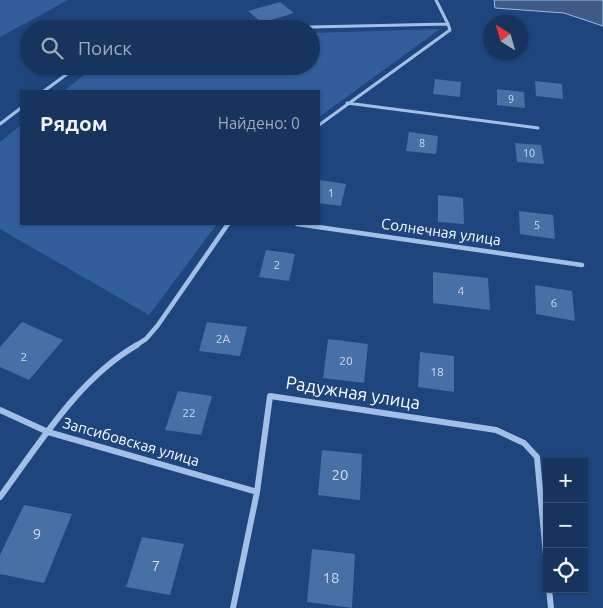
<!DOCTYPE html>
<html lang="ru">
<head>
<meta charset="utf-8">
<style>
	body { margin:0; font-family:Ubuntu,sans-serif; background:#243f67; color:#f1f3f6 }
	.controls { position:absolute; right:15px; bottom:15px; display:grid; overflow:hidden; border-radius:0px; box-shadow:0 1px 4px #0004 }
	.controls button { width:45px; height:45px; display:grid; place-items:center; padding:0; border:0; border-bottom:1px solid #364f73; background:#17345e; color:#f1f3f6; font:25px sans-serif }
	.compass { position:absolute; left:483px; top:15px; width:45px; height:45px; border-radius:50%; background:#17345e; box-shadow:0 1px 4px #0004; rotate:323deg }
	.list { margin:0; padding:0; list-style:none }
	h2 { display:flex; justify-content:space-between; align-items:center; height:65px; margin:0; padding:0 20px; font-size:21px }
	h2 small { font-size:16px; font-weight:400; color:#9eaabc }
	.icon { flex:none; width:28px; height:28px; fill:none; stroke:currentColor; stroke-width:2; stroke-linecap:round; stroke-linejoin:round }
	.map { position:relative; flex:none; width:603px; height:608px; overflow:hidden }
	.search { position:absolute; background:#17345e; box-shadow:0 1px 4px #0004; left:20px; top:20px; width:300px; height:55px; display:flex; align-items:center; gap:12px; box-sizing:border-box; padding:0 18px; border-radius:28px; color:#9eaabc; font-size:19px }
	.panel { position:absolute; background:#17345e; box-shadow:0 1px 4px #0004; left:20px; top:90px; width:300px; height:135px; border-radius:0px }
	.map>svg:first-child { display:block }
	.green { fill:#325e9c }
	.water { fill:#405c86; stroke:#96bae9 }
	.building { fill:#4770a7 }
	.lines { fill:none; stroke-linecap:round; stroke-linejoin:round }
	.street-far2 { stroke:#a2bfe7; stroke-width:3 }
	.street-far1 { stroke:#a2bfe7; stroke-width:4.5 }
	.street { stroke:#a2bfe7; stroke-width:6 }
	.labels { text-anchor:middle; stroke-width:4; stroke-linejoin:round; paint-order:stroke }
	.far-number-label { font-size:11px; fill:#d1dbe9 }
	.number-label { font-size:12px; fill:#d1dbe9 }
	.street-label { font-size:15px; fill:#fff; stroke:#1f457e }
	.near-number-label { font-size:15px; fill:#d1dbe9 }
	.near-street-label { font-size:18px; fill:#fff; stroke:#1f457e }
</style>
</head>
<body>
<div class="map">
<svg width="603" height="608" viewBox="0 0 603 608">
	<rect width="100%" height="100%" fill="#1f457e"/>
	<!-- green -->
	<path class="green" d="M0,0H68L0,37Z
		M440,29L319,117V91H64L95,66H311V33Z
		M21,125V224H217L149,315L0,229V142Z"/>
	<!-- water -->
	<path class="water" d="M494,0H603V26L564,13L495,8Z"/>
	<!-- building -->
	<path class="building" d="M280,2L294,13L262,23L248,11Z
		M435,79L461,82L460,97L433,94Z
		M535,81L562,84L563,99L536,96Z
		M497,89L524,92L525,108L497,105Z
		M409,132L438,136L436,154L406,151Z
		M515,143L541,145L544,164L517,162Z
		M319,180L346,184L341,206L319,203Z
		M438,195L463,198L464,224L438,222Z
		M519,211L553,215L555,239L520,234Z
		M266,250L295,254L289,281L259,277Z
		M433,272L488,278L490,310L433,303Z
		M535,285L572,291L575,321L536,314Z
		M22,322L63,340L29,380L0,367V347Z
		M207,322L247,327L240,356L199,351Z
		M328,339L368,344L364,383L323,378Z
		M420,352L454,356V392L418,387Z
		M178,391L212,396L201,435L165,430Z
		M322,450L362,454L360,500L318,495Z
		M24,505L72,514L44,583L0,574V555Z
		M142,537L184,544L170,595L126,587Z
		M312,549L355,554L352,608L307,602Z"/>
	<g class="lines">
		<!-- street-far2 -->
		<path class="street-far2" d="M225,29L448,24L436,0
			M44,91L78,66
			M347,103L538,128
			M0,124L21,108
			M319,125L450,30L448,24"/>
		<!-- street-far1 -->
		<path class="street-far1" d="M297,224L582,265
			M135,346L146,339L158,325L228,224"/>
		<!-- street -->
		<path class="street" d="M0,410L48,432L257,492
			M0,497C40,443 78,379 137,345
			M549,589L551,608
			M233,608L257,492L270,396L496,430L524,443L537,457L547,566"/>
	</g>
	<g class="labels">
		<!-- far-number labels -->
		<g class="far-number-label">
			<text x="511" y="103">9</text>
			<text x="422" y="147">8</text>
			<text x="529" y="157">10</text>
		</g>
		<!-- number labels -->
		<g class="number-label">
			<text x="331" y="197">1</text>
			<text x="537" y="229">5</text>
			<text x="277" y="269">2</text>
			<text x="461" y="295">4</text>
			<text x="554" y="307">6</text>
			<text x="223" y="343">2А</text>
			<text x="24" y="361">2</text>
			<text x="346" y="365">20</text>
			<text x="437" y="376">18</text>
			<text x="189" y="417">22</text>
		</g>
		<!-- street labels -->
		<g class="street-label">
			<text transform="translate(441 232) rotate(8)" y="5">Солнечная улица</text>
			<text transform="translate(131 442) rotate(16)" y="5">Запсибовская улица</text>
		</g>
		<!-- near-number labels -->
		<g class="near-number-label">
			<text x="340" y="480">20</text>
			<text x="37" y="539">9</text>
			<text x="156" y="571">7</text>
			<text x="331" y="583">18</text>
		</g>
		<!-- near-street labels -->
		<g class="near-street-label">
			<text transform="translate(353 393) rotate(9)" y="6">Радужная улица</text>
		</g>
	</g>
</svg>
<div class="controls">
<button>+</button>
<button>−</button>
<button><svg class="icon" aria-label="locate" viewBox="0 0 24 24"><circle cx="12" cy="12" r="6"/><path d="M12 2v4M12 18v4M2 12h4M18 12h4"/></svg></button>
</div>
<svg class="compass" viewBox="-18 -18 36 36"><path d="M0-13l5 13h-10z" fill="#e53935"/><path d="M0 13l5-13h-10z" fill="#9eaabc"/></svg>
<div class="search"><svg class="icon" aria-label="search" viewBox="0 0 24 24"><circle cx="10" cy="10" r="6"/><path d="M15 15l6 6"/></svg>Поиск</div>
<section class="panel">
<h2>Рядом<small>Найдено: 0</small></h2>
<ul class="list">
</ul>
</section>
</div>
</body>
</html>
